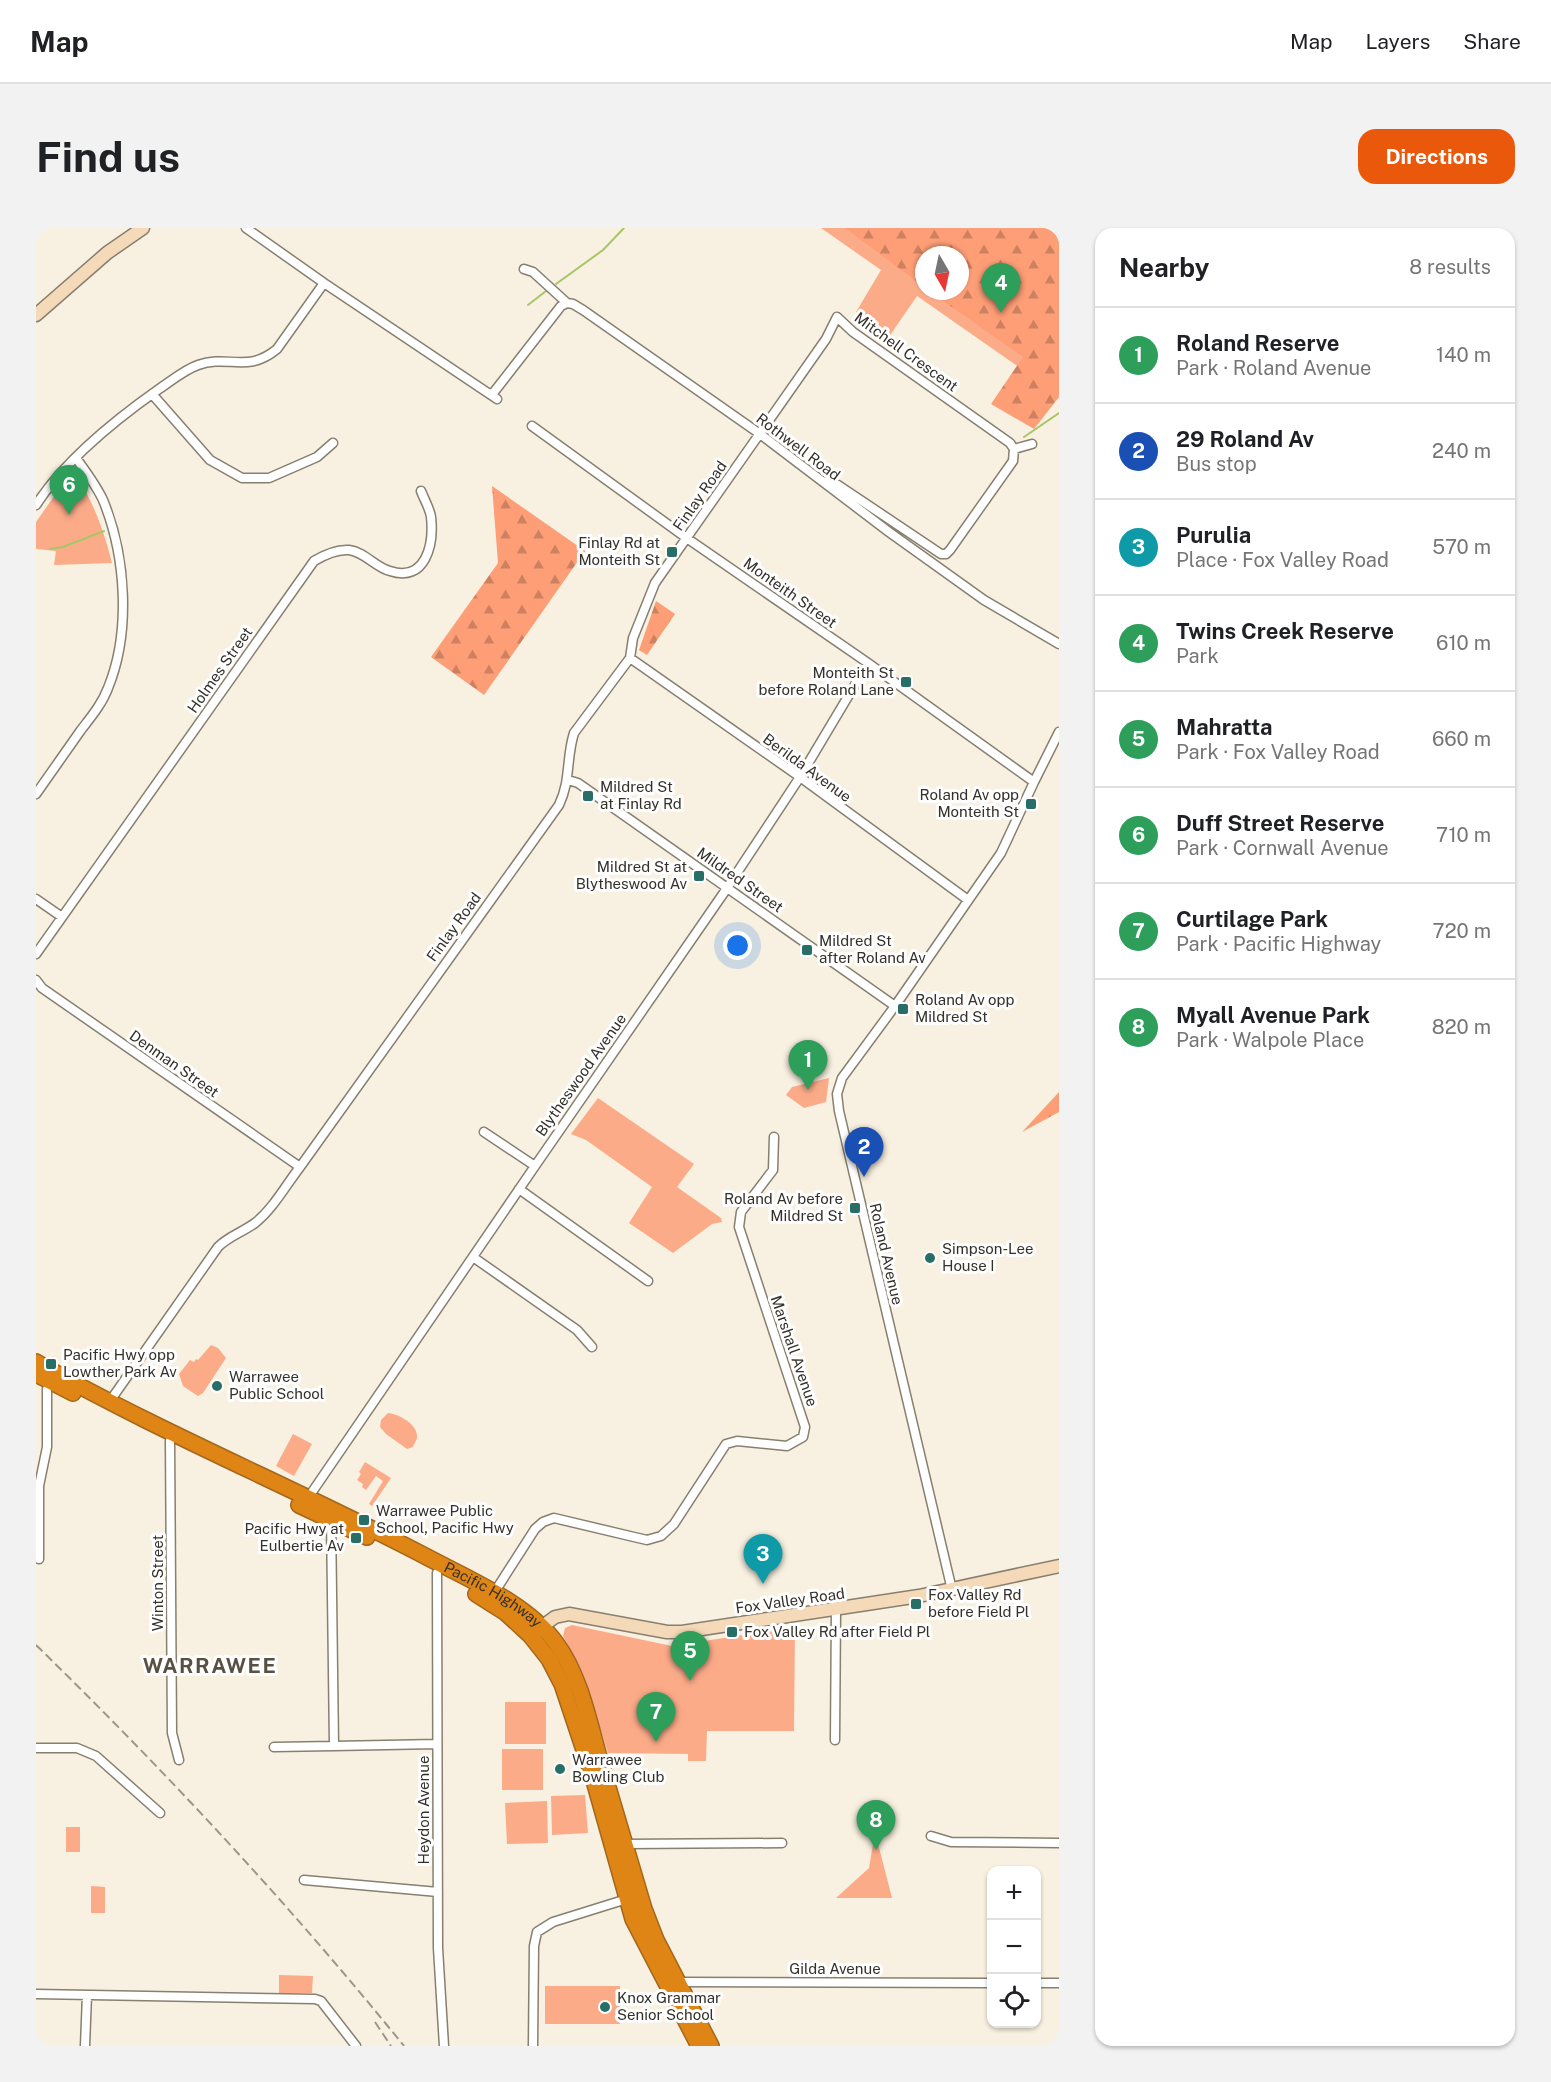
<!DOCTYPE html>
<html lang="en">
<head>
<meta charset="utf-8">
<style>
	body { margin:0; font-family:"Public Sans",sans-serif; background:#f2f2f2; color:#202124 }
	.controls { position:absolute; right:18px; bottom:18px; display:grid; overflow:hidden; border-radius:12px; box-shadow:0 2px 4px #0004 }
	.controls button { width:54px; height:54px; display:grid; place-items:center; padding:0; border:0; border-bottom:2px solid #e0e0e0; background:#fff; color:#202124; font:30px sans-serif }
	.compass { position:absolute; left:879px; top:18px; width:54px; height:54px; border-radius:50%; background:#fff; box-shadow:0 2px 4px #0004; rotate:171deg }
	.you { position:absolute; left:702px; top:718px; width:21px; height:21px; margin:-15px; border:4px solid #fff; border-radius:50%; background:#1a73e8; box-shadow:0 0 0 9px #1a73e833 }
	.badge { display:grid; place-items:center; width:39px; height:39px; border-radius:50%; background:#ea580c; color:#fff; font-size:20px; font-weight:700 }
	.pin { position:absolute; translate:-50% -50px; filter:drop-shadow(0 2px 3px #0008) }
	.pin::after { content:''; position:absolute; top:32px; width:21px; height:18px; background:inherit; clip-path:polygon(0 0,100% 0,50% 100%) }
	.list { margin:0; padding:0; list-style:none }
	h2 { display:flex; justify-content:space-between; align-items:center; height:78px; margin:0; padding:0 24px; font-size:26px }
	h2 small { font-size:20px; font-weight:400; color:#757577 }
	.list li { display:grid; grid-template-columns:39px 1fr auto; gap:18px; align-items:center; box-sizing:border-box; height:96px; padding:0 24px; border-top:2px solid #e0e0e0 }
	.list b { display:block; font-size:22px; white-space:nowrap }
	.list p { margin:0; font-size:20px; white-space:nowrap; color:#757577 }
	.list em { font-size:20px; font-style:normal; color:#757577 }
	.icon { flex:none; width:33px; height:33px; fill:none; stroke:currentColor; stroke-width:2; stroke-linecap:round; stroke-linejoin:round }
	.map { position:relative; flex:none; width:1023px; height:1818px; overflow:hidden; border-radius:18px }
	header { display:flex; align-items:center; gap:36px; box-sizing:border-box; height:84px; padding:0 30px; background:#fff; border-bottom:2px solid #e0e0e0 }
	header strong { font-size:28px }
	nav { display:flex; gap:33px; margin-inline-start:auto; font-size:21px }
	.intro { display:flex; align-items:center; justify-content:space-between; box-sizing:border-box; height:144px; padding:0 36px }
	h1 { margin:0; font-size:42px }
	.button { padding:15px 27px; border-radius:18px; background:#ea580c; color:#fff; font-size:21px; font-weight:700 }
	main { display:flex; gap:36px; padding:0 36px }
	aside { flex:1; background:#fff; border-radius:18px; box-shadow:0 2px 4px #0004 }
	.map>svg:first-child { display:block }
	.green { fill:#fcab89; fill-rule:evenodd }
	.forest { fill:url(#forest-firs) }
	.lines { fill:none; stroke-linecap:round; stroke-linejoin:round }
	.stream { stroke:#a7c667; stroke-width:2 }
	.street-casing { stroke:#877f70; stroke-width:11 }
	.secondary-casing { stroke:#877f70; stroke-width:15 }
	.highway-casing { stroke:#a3671c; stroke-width:18 }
	.street { stroke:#fff; stroke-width:8 }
	.secondary { stroke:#f5dab9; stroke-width:12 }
	.highway { stroke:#df8515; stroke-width:15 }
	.rail { stroke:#9c968b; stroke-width:2; stroke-dasharray:9 4.5; stroke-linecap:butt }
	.poi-dot { fill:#266e66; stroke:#fefefe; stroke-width:2 }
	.labels { text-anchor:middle; stroke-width:6; stroke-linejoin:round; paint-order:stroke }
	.street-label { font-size:15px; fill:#34302a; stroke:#fefefe }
	.poi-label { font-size:15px; fill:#34302a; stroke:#fefefe; text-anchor:start }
	.district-label { font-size:21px; font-weight:bold; letter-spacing:1.5px; fill:#575043; stroke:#fefefe }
</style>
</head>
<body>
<header>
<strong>Map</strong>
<nav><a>Map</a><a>Layers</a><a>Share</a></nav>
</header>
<div class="intro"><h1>Find us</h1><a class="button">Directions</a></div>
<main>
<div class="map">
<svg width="1023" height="1818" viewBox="0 0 1023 1818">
	<defs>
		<pattern id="forest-firs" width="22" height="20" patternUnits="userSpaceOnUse" patternTransform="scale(1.5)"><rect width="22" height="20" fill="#fd9e76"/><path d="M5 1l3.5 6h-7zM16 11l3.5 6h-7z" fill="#ce8161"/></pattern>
	</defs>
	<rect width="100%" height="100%" fill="#f8f0e0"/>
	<!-- green -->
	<path class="green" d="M785,0H1023V167L881,68L848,116L824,98L820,84L845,42ZM888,27H924V63H888Z
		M33,247H40C58,275 68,303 76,335L18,337L20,323L0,321V294Z
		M793,850L790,874L768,880L750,867L756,859Z
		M562,870L658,936L641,959L685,990L686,994L676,996L637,1025L593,995L616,959L550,912L535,906Z
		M175,1117L182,1120L190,1130L167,1165L162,1168L147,1158L143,1146L154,1132L158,1134L160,1131L162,1132Z
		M352,1185C363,1186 383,1197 381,1210C381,1211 377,1218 377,1219L371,1221L350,1206L344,1199L345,1192Z
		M257,1206L276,1216L258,1248L240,1238Z
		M329,1234L355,1250L336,1278L333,1276L347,1253L340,1248L330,1262L326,1259L327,1256L321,1252L325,1246L323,1244Z
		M536,1397L636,1418L759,1399L758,1503H671L670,1533H652V1526L572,1525L546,1443L527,1408L529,1400Z
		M469,1474H510V1516H469Z
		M466,1521H507V1562H466Z
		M549,1567L552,1605L516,1607L515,1568Z
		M511,1573L512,1615L471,1616L469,1575Z
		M30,1599H44V1624H30Z
		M839,1604L856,1670H800L833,1640Z
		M55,1658L69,1659V1685H55Z
		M243,1747L277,1748L276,1765H243Z
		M509,1758H584V1796H509Z"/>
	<!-- forest -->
	<path class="forest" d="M809,0H1023V169L998,201L955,176L987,129L893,63H924V27H888V59Z
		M456,258L549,323L448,467L395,429L462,335Z
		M620,373L639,386L611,427L603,422Z
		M1023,864V884L986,904Z"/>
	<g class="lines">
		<!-- stream -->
		<path class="stream" d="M520,56L567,22L588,0
			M492,77L510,63
			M988,209L1023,185
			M14,321L27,319L68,303"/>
		<!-- street casing -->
		<g class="street-casing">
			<path id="street" d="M210,0L288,55L461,171
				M488,41L497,44L531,75L537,76L547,82L724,206L853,304L948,372L1023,416
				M116,166L174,232L206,250H233L281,229L297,215
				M454,166L458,164L525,78L531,75
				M496,198L652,311L832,435L998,554
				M978,221L996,216
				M0,277C29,232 79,192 123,161C135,153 148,142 162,137C192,126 211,146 241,121L288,55
				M594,430L764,549L932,672
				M532,552L542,555L859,778
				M0,566C15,545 30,523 45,502C55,489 66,476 72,460C95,404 90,328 67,272C60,257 50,244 40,230
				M0,671L26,689
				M0,726L278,333C288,327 300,321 313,322C329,324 339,339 354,343C390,355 398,316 395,289C394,281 388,271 385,263
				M0,752L6,760L264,939
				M448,904L499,938
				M483,961L612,1053
				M437,1029L541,1102L556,1119
				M74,1173L182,1019C193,1008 207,1004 219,995C237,981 250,957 264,939L523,577C535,552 530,530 538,505L594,430L597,410L619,355L790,111L801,89L817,104L974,215L978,221L977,233L914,322L910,326H905L802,257L786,253
				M134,1213L136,1505L143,1532
				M272,1270L499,938L687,666L764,549L832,435
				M295,1290L298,1518L401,1516
				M3,1331V1258L11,1219V1161L15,1155
				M401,1345L402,1720L408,1818
				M916,1362L803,883L801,866L806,850L859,778L965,625L998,554L1023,504
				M458,1365L499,1301L507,1294L518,1290L598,1309L611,1312L625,1308L638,1296L690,1216L701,1213L751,1218L767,1209L769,1199L703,999L705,984L737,942L738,909
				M799,1512L800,1381
				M238,1519L298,1518
				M0,1520H41L60,1528L124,1585
				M895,1608L915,1614L1023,1615
				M588,1616L746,1615
				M268,1652L402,1664
				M642,1754L956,1755
				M1000,1755H1023
				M0,1766L279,1771L285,1773L320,1818
				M49,1818L51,1767
				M497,1818L498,1718L501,1704L517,1694L594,1670"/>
		</g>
		<!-- secondary casing -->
		<g class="secondary-casing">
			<path id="secondary" d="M0,87L71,25L107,0
				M500,1403L519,1389L533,1386L631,1404H646L883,1368L1023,1338"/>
		</g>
		<!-- highway casing -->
		<g class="highway-casing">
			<g id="highway">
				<path id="s1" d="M0,1134C125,1205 261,1261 389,1328C432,1351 491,1375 520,1415C544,1448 552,1490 563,1529C578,1580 593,1631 608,1681L620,1712L675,1818"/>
				<path d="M0,1146L37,1165"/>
				<path d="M263,1277L331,1309"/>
				<path d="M440,1366L470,1385L494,1407L513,1431L526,1456L557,1549L597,1691L663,1818"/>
			</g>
		</g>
		<!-- street -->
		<use href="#street" class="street"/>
		<!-- secondary -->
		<use href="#secondary" class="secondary"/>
		<!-- highway -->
		<use href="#highway" class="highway"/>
		<!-- rail -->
		<path class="rail" d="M0,1417C130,1544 254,1677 368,1818
			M339,1794L355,1818"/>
	</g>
	<!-- markers -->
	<g class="poi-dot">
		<rect x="630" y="318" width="12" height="12" rx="3"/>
		<rect x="864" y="448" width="12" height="12" rx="3"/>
		<rect x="546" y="562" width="12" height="12" rx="3"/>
		<rect x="989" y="570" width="12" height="12" rx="3"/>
		<rect x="657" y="642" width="12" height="12" rx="3"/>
		<rect x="765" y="716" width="12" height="12" rx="3"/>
		<rect x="861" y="775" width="12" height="12" rx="3"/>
		<rect x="813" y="974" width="12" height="12" rx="3"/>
		<circle cx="894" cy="1030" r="6"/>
		<rect x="9" y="1130" width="12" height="12" rx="3"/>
		<circle cx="181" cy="1158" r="6"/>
		<rect x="322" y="1286" width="12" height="12" rx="3"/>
		<rect x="314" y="1304" width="12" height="12" rx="3"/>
		<rect x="874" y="1370" width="12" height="12" rx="3"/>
		<rect x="690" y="1398" width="12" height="12" rx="3"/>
		<circle cx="524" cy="1541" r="6"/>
		<circle cx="569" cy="1779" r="6"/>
	</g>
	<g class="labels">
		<!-- street labels -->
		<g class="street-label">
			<text transform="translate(870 124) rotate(36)" y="5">Mitchell Crescent</text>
			<text transform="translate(762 219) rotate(37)" y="5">Rothwell Road</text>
			<text transform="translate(664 268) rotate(-55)" y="5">Finlay Road</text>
			<text transform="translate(754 365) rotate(35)" y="5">Monteith Street</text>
			<text transform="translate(184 442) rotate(-55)" y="5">Holmes Street</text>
			<text transform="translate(771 540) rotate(36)" y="5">Berilda Avenue</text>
			<text transform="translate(704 652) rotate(35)" y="5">Mildred Street</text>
			<text transform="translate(418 699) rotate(-54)" y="5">Finlay Road</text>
			<text transform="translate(138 836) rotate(35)" y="5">Denman Street</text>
			<text transform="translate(545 847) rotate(-55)" y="5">Blytheswood Avenue</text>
			<text transform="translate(850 1026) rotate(77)" y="5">Roland Avenue</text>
			<text transform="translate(758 1123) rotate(71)" y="5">Marshall Avenue</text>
			<text transform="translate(122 1355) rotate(-90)" y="5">Winton Street</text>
			<text dy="5" stroke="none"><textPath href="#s1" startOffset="513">Pacific Highway</textPath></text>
			<text transform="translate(754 1373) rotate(-8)" y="5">Fox Valley Road</text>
			<text transform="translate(388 1582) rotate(-90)" y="5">Heydon Avenue</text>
			<text x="799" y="1746">Gilda Avenue</text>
		</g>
		<!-- poi labels -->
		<g class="poi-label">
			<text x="624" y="320" text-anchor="end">Finlay Rd at<tspan x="624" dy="17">Monteith St</tspan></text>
			<text x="858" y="450" text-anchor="end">Monteith St<tspan x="858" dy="17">before Roland Lane</tspan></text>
			<text x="564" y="564">Mildred St<tspan x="564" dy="17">at Finlay Rd</tspan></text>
			<text x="983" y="572" text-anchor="end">Roland Av opp<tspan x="983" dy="17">Monteith St</tspan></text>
			<text x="651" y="644" text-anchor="end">Mildred St at<tspan x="651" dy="17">Blytheswood Av</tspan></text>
			<text x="783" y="718">Mildred St<tspan x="783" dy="17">after Roland Av</tspan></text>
			<text x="879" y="777">Roland Av opp<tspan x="879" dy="17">Mildred St</tspan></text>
			<text x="807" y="976" text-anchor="end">Roland Av before<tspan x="807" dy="17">Mildred St</tspan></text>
			<text x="906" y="1026">Simpson-Lee<tspan x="906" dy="17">House I</tspan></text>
			<text x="27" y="1132">Pacific Hwy opp<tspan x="27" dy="17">Lowther Park Av</tspan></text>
			<text x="193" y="1154">Warrawee<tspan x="193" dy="17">Public School</tspan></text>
			<text x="340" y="1288">Warrawee Public<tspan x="340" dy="17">School, Pacific Hwy</tspan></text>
			<text x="308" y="1306" text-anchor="end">Pacific Hwy at<tspan x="308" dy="17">Eulbertie Av</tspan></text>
			<text x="892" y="1372">Fox Valley Rd<tspan x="892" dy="17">before Field Pl</tspan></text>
			<text x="708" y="1409">Fox Valley Rd after Field Pl</text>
			<text x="536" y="1537">Warrawee<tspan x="536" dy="17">Bowling Club</tspan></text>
			<text x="581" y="1775">Knox Grammar<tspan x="581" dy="17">Senior School</tspan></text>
		</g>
		<!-- district labels -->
		<g class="district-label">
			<text x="174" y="1445">WARRAWEE</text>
		</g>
	</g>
</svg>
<div class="controls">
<button>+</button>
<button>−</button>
<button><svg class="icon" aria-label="locate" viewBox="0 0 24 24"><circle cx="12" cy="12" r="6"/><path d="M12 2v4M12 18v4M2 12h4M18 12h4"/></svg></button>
</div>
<svg class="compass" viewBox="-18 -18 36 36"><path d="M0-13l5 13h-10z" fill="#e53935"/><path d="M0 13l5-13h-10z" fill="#757577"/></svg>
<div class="you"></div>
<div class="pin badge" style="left:772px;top:862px;background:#2e9e5b">1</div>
<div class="pin badge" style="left:828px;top:949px;background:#1a4fb4">2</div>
<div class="pin badge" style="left:727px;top:1356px;background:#0f9aa8">3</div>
<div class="pin badge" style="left:965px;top:85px;background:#2e9e5b">4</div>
<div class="pin badge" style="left:654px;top:1453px;background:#2e9e5b">5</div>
<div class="pin badge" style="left:33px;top:287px;background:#2e9e5b">6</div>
<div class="pin badge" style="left:620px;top:1514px;background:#2e9e5b">7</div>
<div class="pin badge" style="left:840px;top:1622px;background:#2e9e5b">8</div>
</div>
<aside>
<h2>Nearby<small>8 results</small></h2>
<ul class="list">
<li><span class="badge" style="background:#2e9e5b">1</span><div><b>Roland Reserve</b><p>Park · Roland Avenue</p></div><em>140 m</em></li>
<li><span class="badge" style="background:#1a4fb4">2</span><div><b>29 Roland Av</b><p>Bus stop</p></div><em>240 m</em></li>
<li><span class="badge" style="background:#0f9aa8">3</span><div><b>Purulia</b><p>Place · Fox Valley Road</p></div><em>570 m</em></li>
<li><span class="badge" style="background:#2e9e5b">4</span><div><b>Twins Creek Reserve</b><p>Park</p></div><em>610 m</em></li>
<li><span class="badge" style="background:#2e9e5b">5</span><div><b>Mahratta</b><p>Park · Fox Valley Road</p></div><em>660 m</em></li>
<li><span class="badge" style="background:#2e9e5b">6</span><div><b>Duff Street Reserve</b><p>Park · Cornwall Avenue</p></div><em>710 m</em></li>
<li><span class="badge" style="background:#2e9e5b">7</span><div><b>Curtilage Park</b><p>Park · Pacific Highway</p></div><em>720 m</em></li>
<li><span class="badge" style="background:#2e9e5b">8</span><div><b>Myall Avenue Park</b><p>Park · Walpole Place</p></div><em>820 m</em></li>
</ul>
</aside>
</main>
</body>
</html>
